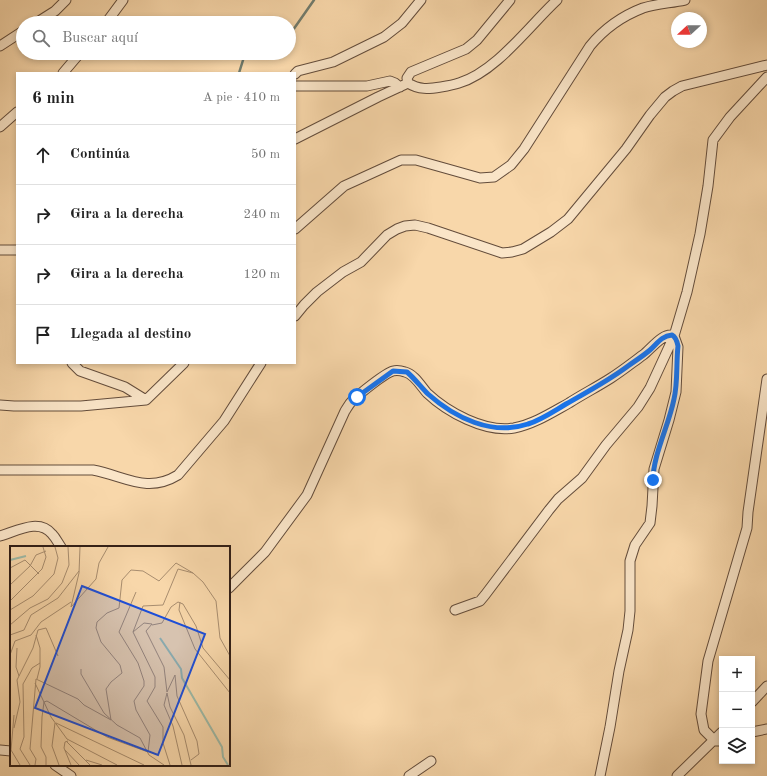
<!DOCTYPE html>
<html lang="es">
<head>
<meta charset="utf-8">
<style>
	body { margin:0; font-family:"Old Standard TT",serif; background:#f6f6f6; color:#222 }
	.controls { position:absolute; right:12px; bottom:12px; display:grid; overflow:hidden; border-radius:0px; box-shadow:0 2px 6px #0003 }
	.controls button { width:36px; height:36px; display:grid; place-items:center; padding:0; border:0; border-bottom:1px solid #e0e0e0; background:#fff; color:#222; font:20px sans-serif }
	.compass { position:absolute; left:671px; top:12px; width:36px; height:36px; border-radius:50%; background:#fff; box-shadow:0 2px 6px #0003; rotate:249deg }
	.stop { position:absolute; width:12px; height:12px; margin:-9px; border:3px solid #1a73e8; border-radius:50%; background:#fff }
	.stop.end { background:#1a73e8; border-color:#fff; box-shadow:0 1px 4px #0008 }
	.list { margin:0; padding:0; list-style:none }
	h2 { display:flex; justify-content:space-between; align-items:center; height:52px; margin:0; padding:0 16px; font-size:17px }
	h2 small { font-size:13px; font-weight:400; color:#767676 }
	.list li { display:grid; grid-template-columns:26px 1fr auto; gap:12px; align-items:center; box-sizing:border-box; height:60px; padding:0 16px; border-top:1px solid #e0e0e0 }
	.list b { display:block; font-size:15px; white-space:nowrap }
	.list em { font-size:13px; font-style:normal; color:#767676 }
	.icon { flex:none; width:22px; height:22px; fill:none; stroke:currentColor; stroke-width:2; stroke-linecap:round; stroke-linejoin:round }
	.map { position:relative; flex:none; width:767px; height:776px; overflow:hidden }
	.search { position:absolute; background:#fff; box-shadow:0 2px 6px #0003; left:16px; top:16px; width:280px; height:44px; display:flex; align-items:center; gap:10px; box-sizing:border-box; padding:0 14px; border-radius:22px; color:#767676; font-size:15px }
	.panel { position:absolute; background:#fff; box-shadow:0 2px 6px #0003; left:16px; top:72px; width:280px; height:292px; border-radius:0px }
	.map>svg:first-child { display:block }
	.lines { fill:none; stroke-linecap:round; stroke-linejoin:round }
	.stream { stroke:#727c6d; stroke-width:2.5 }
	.street-casing { stroke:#634c3b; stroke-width:11 }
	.street { stroke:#fae5c8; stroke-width:9 }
	.route { stroke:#1a73e8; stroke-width:5 }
	.inset-river { fill:none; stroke:#9dbaa7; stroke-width:2 }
	.inset-road { fill:none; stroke:#a88d6f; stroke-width:1 }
	.view { fill:#1d4ed8; fill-opacity:0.15; stroke:#1d4ed8; stroke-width:2 }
	.inset-edge { fill:none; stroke:#311e16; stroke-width:2 }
</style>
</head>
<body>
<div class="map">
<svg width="767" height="776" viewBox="0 0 767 776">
	<rect width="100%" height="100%" fill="#f8d7aa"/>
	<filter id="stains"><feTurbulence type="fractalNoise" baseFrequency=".005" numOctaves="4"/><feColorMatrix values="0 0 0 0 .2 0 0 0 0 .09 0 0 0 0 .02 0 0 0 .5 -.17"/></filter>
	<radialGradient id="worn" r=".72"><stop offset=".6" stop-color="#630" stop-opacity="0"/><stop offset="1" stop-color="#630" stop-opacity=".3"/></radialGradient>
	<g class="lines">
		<!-- stream -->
		<path class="stream" d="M289,32L293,30L314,0
			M239,73L244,57L250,53"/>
		<!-- street casing -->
		<g class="street-casing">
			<path id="street" d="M510,0L477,40L466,49L411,72L407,78L408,83C419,90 429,89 441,87C447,86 453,85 459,83C496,72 529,26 557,0
				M36,23L55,11L66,0
				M106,23L123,0
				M0,46L23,31
				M63,73L80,53
				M295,74L298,71L333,62L384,37L402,23L421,0
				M295,86H367L390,81L395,83L400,87
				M0,127L17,112
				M295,139L378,97L408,83
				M295,229L344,186L401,160H416L480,178L494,177L511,165L524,149L590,46C604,29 622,16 643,8C656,4 671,3 685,0
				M0,250H17
				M295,316L304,305L317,292L343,272L361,262L387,235L397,229L405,226L415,225L428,228L502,253L512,252L523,249L551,232L568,219L626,149L650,115L665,97L673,91L682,86L767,65
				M72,363L80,371L125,387L146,400
				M0,405L14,406H81L146,400L184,363
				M0,470H93C125,476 147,494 178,475L224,421L261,363
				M0,536C17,531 39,518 52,534C56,538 58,543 61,547
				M229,588L265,552L307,495L345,411C347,408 349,404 352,401C358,395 385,373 393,371C397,370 402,371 405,372C414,374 421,386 427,393C447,412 485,433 514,428C534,424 551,413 569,403C583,394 597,387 611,378C622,371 632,363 643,355C651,349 664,331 674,336L678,347L676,392L669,420L654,469L652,506L650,523L635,545L630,561V611L628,630L619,671L610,727L600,776
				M455,610L480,601L485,595L549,510L558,499L582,478L606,445L638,407L650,388L674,336L687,292L700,234L708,186L713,140L730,117L767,77
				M752,702L767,686
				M752,732L767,729
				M722,741H715L704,730L701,714L708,661L747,528L748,512L767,379
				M0,750L11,751
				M55,765L71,776
				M409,776L431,761
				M677,776L722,732"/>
		</g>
		<!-- street -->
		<use href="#street" class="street"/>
	</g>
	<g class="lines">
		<!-- route -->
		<path class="route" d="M357,397L393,371L407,372C415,379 421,387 428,394C455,418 492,436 528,424C541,420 554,411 566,404C587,392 608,381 628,366C635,361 643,356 650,350C657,344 661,336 672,335C676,337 677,341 678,346C676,364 678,382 674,399C669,425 653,455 653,480"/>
	</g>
	<!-- overview -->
	<g transform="translate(10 546)">
		<rect width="220" height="220" fill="#f8d7aa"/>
		<path class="inset-river" d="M0,14L16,10M150,92L171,123L172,132L212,201L213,211L218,219"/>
		<path class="inset-road" d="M70,1L69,27L61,61L86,33L89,17L98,1M0,22L15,14L29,28M0,39L20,20L26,9L36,5M0,55L32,23L36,11L33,1M170,56L169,64L185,103L220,147M0,64L23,50L44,28L48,12L45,1M0,79L20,62L38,53L52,37L59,19L58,1M142,79L152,77L161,61L168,56L173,58L186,80L193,102L220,134M123,86L134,77L142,78L136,85L154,121L157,146M0,89L14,84L21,69L48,52L69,25M26,89L30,102V121L27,133M7,102L6,121L9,130M0,109L5,95L21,89L31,76L61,56M71,123V128L94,167L107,179L130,192L139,209L154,219M25,137L41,171L57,193L107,219M157,146L165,129L167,150L187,195L189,208L181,214M4,169L1,204L10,219M45,177L42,200L49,219M46,177L134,219M4,182L10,156L7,134L23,102L28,84L36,82L48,110M56,195L80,219M58,195L55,196L54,202L61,219M55,204L69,219M76,214L92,219M20,219L10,203L14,191L13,138L22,122L30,117M25,219L26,213L20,203L26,133L68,153L74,159L101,174L96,143L101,136L112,127L110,119L91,96L86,82L87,76L97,67L109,62L112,34L121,24L133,25L149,35L166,17L183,27M36,219V211L31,201L32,171L34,156L37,155L97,191L138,206L140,189L126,164L124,155L134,140V135L128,117L109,86L126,46M160,219L153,197V181L137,155L145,141V131L123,86L133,60L153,59L168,23L183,27L193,36L206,55L210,92L220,110M172,219L163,180L154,159L157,147L160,161L174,189L181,219"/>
		<path class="view" d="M72,40L195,88L148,209L25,162Z"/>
		<rect width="220" height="220" class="inset-edge"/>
	</g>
	<rect width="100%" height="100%" filter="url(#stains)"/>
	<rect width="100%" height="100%" fill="url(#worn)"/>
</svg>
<div class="controls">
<button>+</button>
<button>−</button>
<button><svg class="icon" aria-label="layers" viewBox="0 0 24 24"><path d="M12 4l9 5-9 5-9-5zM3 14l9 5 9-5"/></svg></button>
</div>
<svg class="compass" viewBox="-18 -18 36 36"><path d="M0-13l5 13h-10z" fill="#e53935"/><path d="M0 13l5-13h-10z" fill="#767676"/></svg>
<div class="stop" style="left:357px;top:397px"></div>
<div class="stop end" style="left:653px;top:480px"></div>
<div class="search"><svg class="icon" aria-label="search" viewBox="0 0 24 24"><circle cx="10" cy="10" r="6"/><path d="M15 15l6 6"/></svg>Buscar aquí</div>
<section class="panel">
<h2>6 min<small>A pie · 410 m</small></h2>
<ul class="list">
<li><svg class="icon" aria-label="ahead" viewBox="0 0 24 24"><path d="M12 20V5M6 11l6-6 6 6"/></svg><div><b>Continúa</b></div><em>50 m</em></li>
<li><svg class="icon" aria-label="right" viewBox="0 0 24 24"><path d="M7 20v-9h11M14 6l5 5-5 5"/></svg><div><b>Gira a la derecha</b></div><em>240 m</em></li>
<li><svg class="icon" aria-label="right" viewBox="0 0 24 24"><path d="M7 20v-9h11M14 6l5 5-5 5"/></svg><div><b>Gira a la derecha</b></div><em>120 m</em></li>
<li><svg class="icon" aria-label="arrive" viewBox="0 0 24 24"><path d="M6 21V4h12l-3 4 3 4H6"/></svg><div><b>Llegada al destino</b></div></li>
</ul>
</section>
</div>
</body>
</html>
